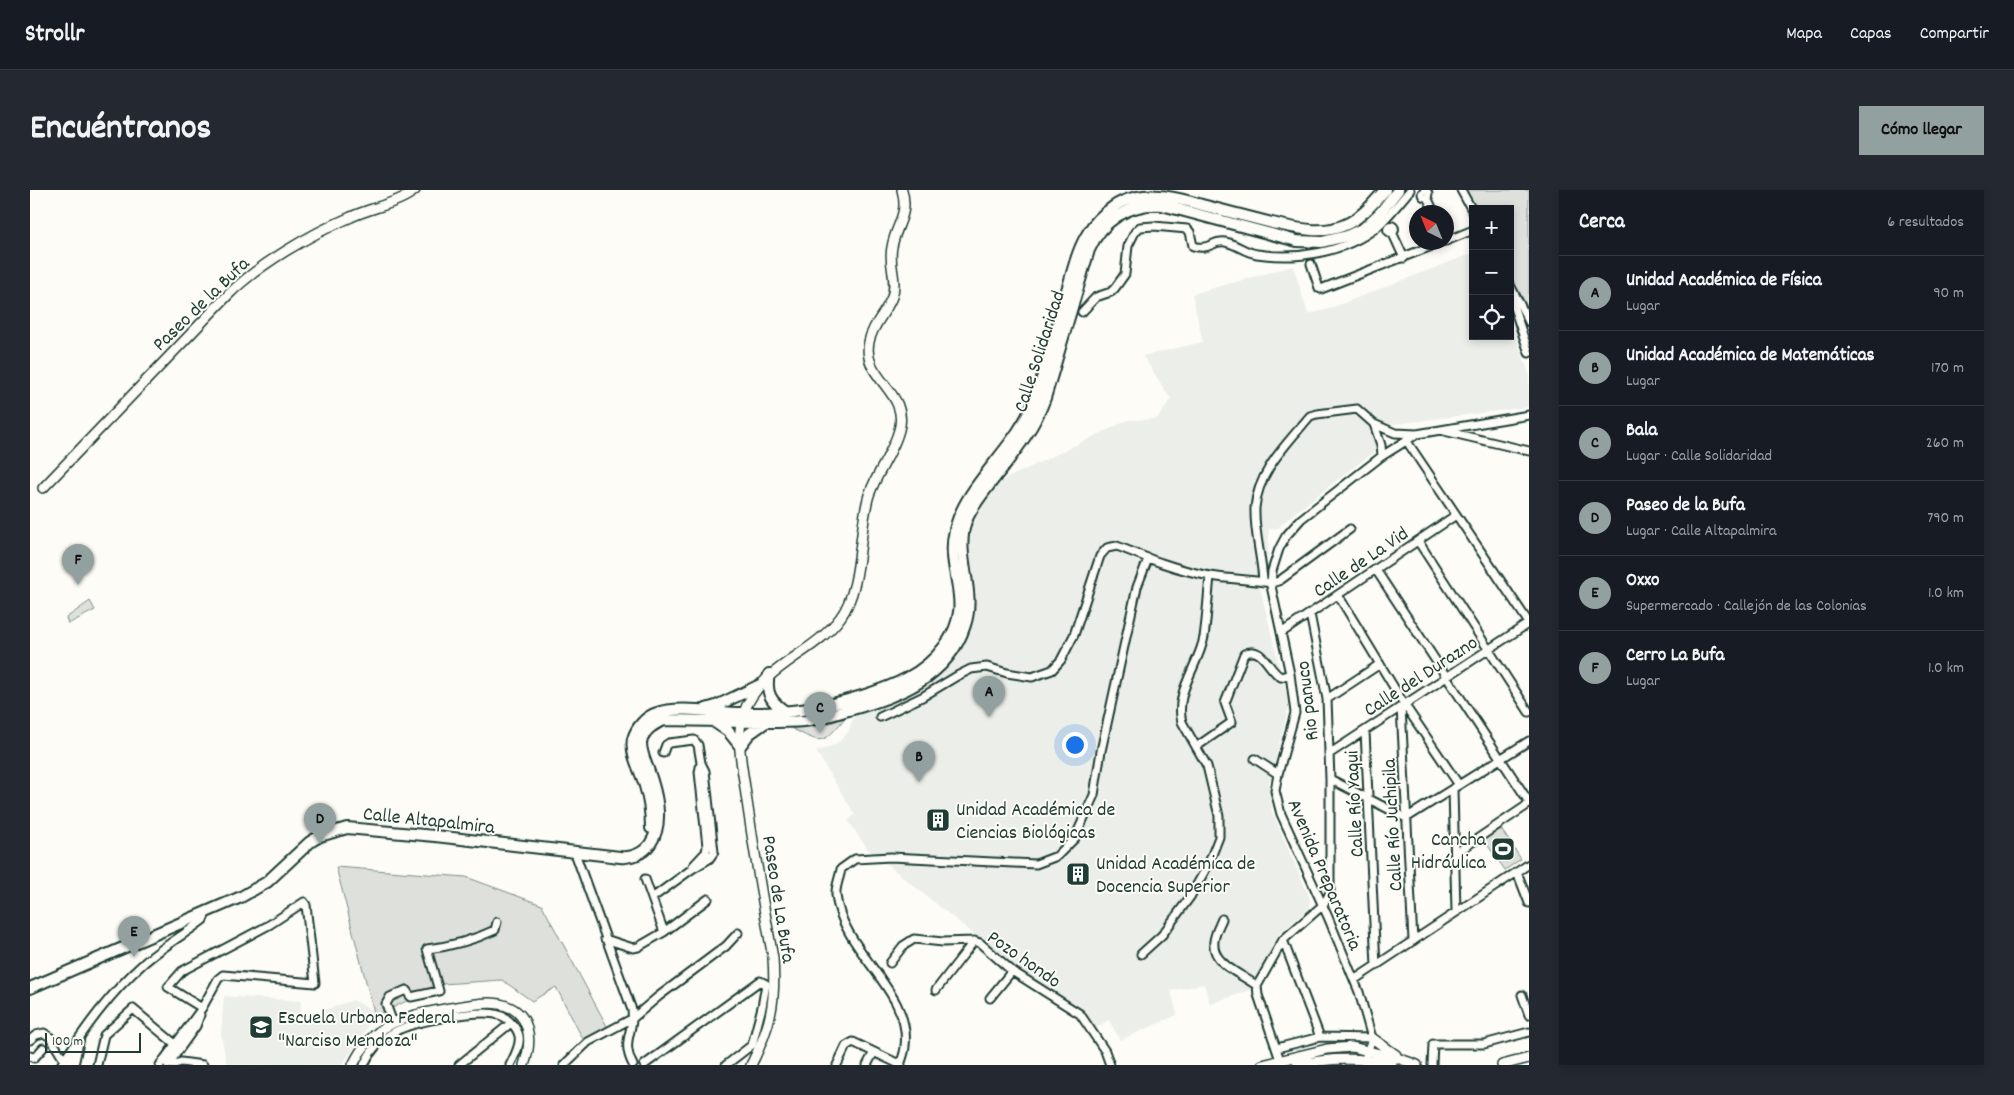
<!DOCTYPE html>
<html lang="es">
<head>
<meta charset="utf-8">
<style>
	body { margin:0; font-family:Dekko,sans-serif; background:#242831; color:#f1f3f6 }
	.controls { position:absolute; right:15px; top:15px; display:grid; overflow:hidden; border-radius:0px; box-shadow:0 2px 8px #0003 }
	.controls button { width:45px; height:45px; display:grid; place-items:center; padding:0; border:0; border-bottom:1px solid #363941; background:#171b24; color:#f1f3f6; font:25px sans-serif }
	.compass { position:absolute; left:1379px; top:15px; width:45px; height:45px; border-radius:50%; background:#171b24; box-shadow:0 2px 8px #0003; rotate:317deg }
	.scale { position:absolute; left:15px; bottom:12px; width:96px; box-sizing:border-box; padding-left:5px; border:2px solid #1f3d34; border-top:0; font-size:14px; line-height:18px; white-space:nowrap; color:#1f3d34; -webkit-text-stroke:4px #fdfcf7; paint-order:stroke }
	.you { position:absolute; left:1044px; top:554px; width:18px; height:18px; margin:-12px; border:4px solid #fff; border-radius:50%; background:#1a73e8; box-shadow:0 0 0 8px #1a73e833 }
	.badge { display:grid; place-items:center; width:32px; height:32px; border-radius:50%; background:#92a19f; color:#111; font-size:16px; font-weight:700 }
	.pin { position:absolute; translate:-50% -41px; filter:drop-shadow(0 1px 2px #0008) }
	.pin::after { content:''; position:absolute; top:26px; width:18px; height:15px; background:inherit; clip-path:polygon(0 0,100% 0,50% 100%) }
	.list { margin:0; padding:0; list-style:none }
	h2 { display:flex; justify-content:space-between; align-items:center; height:65px; margin:0; padding:0 20px; font-size:21px }
	h2 small { font-size:16px; font-weight:400; color:#9ea1a6 }
	.list li { display:grid; grid-template-columns:32px 1fr auto; gap:15px; align-items:center; box-sizing:border-box; height:75px; padding:0 20px; border-top:1px solid #363941 }
	.list b { display:block; font-size:19px; white-space:nowrap }
	.list p { margin:0; font-size:16px; white-space:nowrap; color:#9ea1a6 }
	.list em { font-size:16px; font-style:normal; color:#9ea1a6 }
	.icon { flex:none; width:28px; height:28px; fill:none; stroke:currentColor; stroke-width:2; stroke-linecap:round; stroke-linejoin:round }
	.map { position:relative; flex:none; width:1499px; height:875px; overflow:hidden; border-radius:0px }
	header { display:flex; align-items:center; gap:30px; box-sizing:border-box; height:70px; padding:0 25px; background:#171b24; border-bottom:1px solid #363941 }
	header strong { font-size:24px }
	nav { display:flex; gap:28px; margin-inline-start:auto; font-size:18px }
	.intro { display:flex; align-items:center; justify-content:space-between; box-sizing:border-box; height:120px; padding:0 30px }
	h1 { margin:0; font-size:35px }
	.button { padding:12px 22px; border-radius:0px; background:#92a19f; color:#111; font-size:18px; font-weight:700 }
	main { display:flex; gap:30px; padding:0 30px }
	aside { flex:1; background:#171b24; border-radius:0px; box-shadow:0 2px 8px #0003 }
	.map>svg:first-child { display:block }
	.built { fill:#eceee9 }
	.green { fill:#dde0db; stroke:#7e8e88 }
	.lines { fill:none; stroke-linecap:round; stroke-linejoin:round }
	.minor-casing { stroke:#1f3d34; stroke-width:11 }
	.tertiary-casing { stroke:#1f3d34; stroke-width:12 }
	.secondary-casing { stroke:#1f3d34; stroke-width:14 }
	.minor { stroke:#fdfcf7; stroke-width:7 }
	.tertiary { stroke:#fdfcf7; stroke-width:9 }
	.secondary { stroke:#fdfcf7; stroke-width:10 }
	.labels { text-anchor:middle; stroke-width:4; stroke-linejoin:round; paint-order:stroke }
	.street-label { font-size:20px; fill:#1f3d34; stroke:#fdfcf7 }
	.poi-label { font-size:20px; fill:#1f3d34; stroke:#fdfcf7; text-anchor:start }
</style>
</head>
<body>
<header>
<strong>Strollr</strong>
<nav><a>Mapa</a><a>Capas</a><a>Compartir</a></nav>
</header>
<div class="intro"><h1>Encuéntranos</h1><a class="button">Cómo llegar</a></div>
<main>
<div class="map">
<svg width="1499" height="875" viewBox="0 0 1499 875">
	<rect width="100%" height="100%" fill="#fdfcf7"/>
	<filter id="ink" filterUnits="userSpaceOnUse"><feTurbulence type="fractalNoise" baseFrequency=".02" numOctaves="2"/><feDisplacementMap in="SourceGraphic" scale="10" xChannelSelector="R" yChannelSelector="G"/><feConvolveMatrix kernelMatrix="1 2 1 2 8 2 1 2 1" color-interpolation-filters="sRGB"/></filter>
	<g filter="url(#ink)">
		<!-- built -->
		<path class="built" d="M1443,63V146H1480V132L1499,183V217L1356,235L1345,261L1263,324L1248,338L1239,339L1238,366L1227,373L1231,402L1259,515L1239,594L1242,622L1280,709L1279,718L1249,744L1220,800L1180,814L1174,794L1141,801L1147,825L1090,850L1079,830L1064,839L1052,823L986,778L838,659L818,631L825,625L786,561L797,558L809,552L818,542L822,531L830,521L882,504L902,490L921,471L937,449L945,426L936,354L939,333L948,316L965,294L1098,230L1127,229L1141,209L1113,166L1173,152L1162,104L1263,76L1278,124L1296,120Z
			M194,806L271,811L270,829L323,810L344,821L345,826L312,875H197L191,845Z"/>
		<!-- green -->
		<path class="green" d="M1436,0H1499V124L1480,85V19H1446Z
			M60,411L65,420L38,434L36,428Z
			M815,528C792,556 792,554 761,538C780,538 796,535 815,528Z
			M1471,639L1491,669L1475,680L1454,650Z
			M306,677L436,687L512,715L578,838L553,849L526,797L502,811L472,790L412,794L414,803L381,809L345,826Z"/>
		<g class="lines">
			<!-- minor casing -->
			<g class="minor-casing">
				<path id="minor" d="M1431,0L1443,22
					M1392 4a3 3 0 1 1 6 0a3 3 0 1 1-6 0Z
					M1397,7L1404,22
					M1357.5 39a3.5 3.5 0 1 1 7 0a3.5 3.5 0 1 1-7 0Z
					M1362,42L1374,68
					M1416,51L1443,40
					M1281,74L1289,98L1291,99L1412,52
					M1480,95L1499,132
					M1480,106L1499,163
					M1052,122L1066,107L1081,102L1085,98L1095,84L1098,56L1105,42L1110,37L1124,36L1157,39L1160,42L1163,56C1180,61 1182,50 1195,52C1207,54 1215,63 1227,64C1267,70 1314,63 1347,37C1359,26 1370,12 1380,0
					M1344,234L1351,255L1352,266
					M1414,241L1499,261
					M1376,250L1499,433
					M1388,351L1499,522
					M1346,380L1499,612
					M1233,392C1232,367 1224,343 1225,318C1228,281 1257,254 1280,226L1287,224L1327,219L1344,234L1365,243L1387,244L1499,225
					M1308,405L1374,514L1429,595
					M1251,443L1426,325
					M1297,509L1350,474
					M1371,517L1383,751
					M850,527L892,507L927,486L941,479L957,477L977,483L1002,487L1022,480L1031,470L1044,445L1070,366L1077,358L1087,356C1117,368 1147,380 1180,386C1200,389 1221,390 1242,393L1249,391L1320,339
					M1335,541L1346,776
					M1166,557L1202,532L1195,513L1214,464C1233,454 1238,481 1251,487L1260,484
					M1299,564L1499,433
					M1225,569L1248,584
					M1300,589L1376,628L1499,551
					M1423,599L1426,722
					M545,663L602,820C605,842 590,850 603,875
					M1426,663L1499,614
					M663,676L676,662L677,656L669,582L671,573
					M1487,682L1499,713
					M615,689L634,742
					M622,708L662,679L679,669L684,662L675,581L671,573L668,555L664,550L639,553L636,555L633,563
					M1192,729C1189,736 1185,743 1184,751C1181,774 1212,784 1227,796
					M575,749L603,758L608,757L634,742L678,709
					M1253,750L1290,847
					M1111,764L1132,745L1160,707L1178,675L1189,647V626L1177,576L1152,532C1144,502 1169,475 1174,447C1177,427 1178,406 1180,386
					M860,773L873,756L884,749L913,752L944,751L950,753L982,781L1050,824L1075,861L1080,875
					M1324,790L1499,674
					M1227,796L1253,750L1293,715L1300,703V589L1297,509L1280,424
					M1227,796L1228,805L1250,870
					M906,800L944,751
					M1492,805L1499,825
					M960,808L982,781
					M363,833L356,814L360,807L376,800L381,807L409,801L397,759C422,756 442,751 465,740L467,732
					M0,850L6,845L14,843L20,847L34,870
					M1247,858L1290,847L1342,848
					M0,866L4,868L13,858
					M1336,866L1342,848L1329,802L1298,727L1251,624L1245,601L1248,584L1265,523L1260,484L1241,396L1242,381L1249,359L1256,346L1271,329L1352,266L1387,244
					M31,875C55,838 80,803 114,773C132,757 154,745 173,730L176,723
					M38,875L41,861
					M44,875L50,848
					M67,875L74,845L103,819L145,854
					M130,875L172,818L188,789L193,785L285,793L276,715L274,712L239,735L152,781L138,797L172,818
					M138,875L166,836L170,825
					M142,875L151,872L173,875
					M334,875C340,861 351,849 364,842C382,832 450,818 469,825C477,827 487,837 489,846C491,855 484,867 480,875
					M429,875L481,833
					M534,875L558,852L603,828L629,806L696,756L708,743
					M614,875L730,791L736,794L732,817L722,855L696,875
					M807,875L816,856L823,852L871,875
					M837,875L844,862
					M870,875C872,869 875,862 875,856C882,801 812,762 806,705C805,697 810,687 811,679L825,669L861,667L1006,674L1027,666L1045,648L1064,605L1071,561L1107,397L1118,369
					M1402,875L1403,854H1454L1499,842"/>
			</g>
			<!-- tertiary casing -->
			<g class="tertiary-casing">
				<path id="tertiary" d="M13,298L198,105C229,74 281,44 321,27C340,18 370,13 385,0
					M1342,848L1366,865
					M323,875C330,860 340,847 354,838C373,826 398,822 420,818C435,816 454,811 469,814C501,820 503,850 494,875
					M721,875C741,836 746,812 743,768C733,714 724,660 716,605C713,580 705,550 713,525C729,476 782,466 810,428C833,398 828,341 839,305C847,282 863,263 869,240C880,202 831,188 839,152C842,135 856,123 862,107C868,90 858,74 862,57C866,34 879,25 872,0
					M1232,875L1297,859L1322,857L1370,869L1387,875
					M1267,875C1298,868 1331,867 1362,875
					M1472,875L1499,868"/>
			</g>
			<!-- secondary casing -->
			<g class="secondary-casing">
				<path id="secondary" d="M739,484C735,503 741,512 756,522
					M676,519L686,516L730,495
					M683,531L698,541L710,556L719,544L736,532
					M621,638C621,623 619,609 615,596C611,581 600,565 603,549C606,538 616,526 627,523C648,515 689,523 712,523C757,524 789,519 832,506C864,496 893,485 914,457C948,412 914,383 925,340C935,294 987,258 1004,211C1018,175 1027,137 1037,100C1043,81 1047,60 1058,43C1064,32 1073,24 1083,17C1096,8 1114,4 1130,6C1144,7 1158,11 1172,15C1195,21 1219,27 1242,33C1269,39 1294,46 1319,33C1334,25 1344,12 1355,0
					M0,798L211,707L237,692L280,652L290,646L317,638L405,646L590,667C601,668 613,664 620,654C635,633 626,601 618,579C615,571 611,562 611,553C613,541 624,533 635,530C681,530 728,534 774,531C790,529 804,524 819,520C867,507 918,488 935,435C947,400 924,366 936,331C942,316 953,303 963,290C983,264 1004,239 1015,208L1059,60C1072,30 1099,13 1132,15L1267,51L1292,52L1317,46L1334,38L1350,23L1368,0"/>
			</g>
			<!-- minor -->
			<use href="#minor" class="minor"/>
			<!-- tertiary -->
			<use href="#tertiary" class="tertiary"/>
			<!-- secondary -->
			<use href="#secondary" class="secondary"/>
		</g>
	</g>
	<!-- icons -->
	<defs>
		<g id="building-square" transform="scale(1.25)"><rect x="-9" y="-9" width="18" height="18" rx="4" fill="#1f3d34" stroke="#fdfcf7"/><path d="M-4-6H4V6H1V3H-1V6H-4ZM-2.5-4.3h1.7v1.8h-1.7ZM.8-4.3h1.7v1.8H.8ZM-2.5-1h1.7V.8h-1.7ZM.8-1h1.7V.8H.8Z" fill="#fff"/></g>
		<g id="stadium-square" transform="scale(1.25)"><rect x="-9" y="-9" width="18" height="18" rx="4" fill="#1f3d34" stroke="#fdfcf7"/><path d="M0-5a6.5 5 0 1 0 0 10a6.5 5 0 1 0 0-10ZM-3.5-1.8h7v3.6h-7Z" fill="#fff"/></g>
		<g id="school-square" transform="scale(1.25)"><rect x="-9" y="-9" width="18" height="18" rx="4" fill="#1f3d34" stroke="#fdfcf7"/><path d="M0-5L7-2L0 1L-7-2ZM-4 1L0 2.5L4 1V4Q0 6-4 4Z" fill="#fff"/></g>
	</defs>
	<g fill-rule="evenodd">
		<use href="#building-square" x="908" y="630"/>
		<use href="#stadium-square" x="1473" y="659"/>
		<use href="#building-square" x="1048" y="684"/>
		<use href="#school-square" x="231" y="837"/>
	</g>
	<g class="labels">
		<!-- street labels -->
		<g class="street-label">
			<text transform="translate(170 113) rotate(-44)" y="7">Paseo de la Bufa</text>
			<text transform="translate(1008 161) rotate(-72)" y="7">Calle Solidaridad</text>
			<text transform="translate(1330 371) rotate(-34)" y="7">Calle de La Vid</text>
			<text transform="translate(1390 485) rotate(-33)" y="7">Calle del Durazno</text>
			<text transform="translate(1276 511) rotate(-97)" y="7">Rio panuco</text>
			<text transform="translate(1323 614) rotate(-93)" y="7">Calle Río Yaqui</text>
			<text transform="translate(399 629) rotate(6)" y="7">Calle Altapalmira</text>
			<text transform="translate(1361 635) rotate(-93)" y="7">Calle Río Juchipila</text>
			<text transform="translate(1296 684) rotate(67)" y="7">Avenida Preparatoria</text>
			<text transform="translate(750 709) rotate(81)" y="7">Paseo de La Bufa</text>
			<text transform="translate(995 768) rotate(35)" y="7">Pozo hondo</text>
		</g>
		<!-- poi labels -->
		<g class="poi-label">
			<text x="926" y="625">Unidad Académica de<tspan x="926" dy="23">Ciencias Biológicas</tspan></text>
			<text x="1456" y="655" text-anchor="end">Cancha<tspan x="1456" dy="23">Hidráulica</tspan></text>
			<text x="1066" y="679">Unidad Académica de<tspan x="1066" dy="23">Docencia Superior</tspan></text>
			<text x="248" y="833">Escuela Urbana Federal<tspan x="248" dy="23">"Narciso Mendoza"</tspan></text>
		</g>
	</g>
</svg>
<div class="controls">
<button>+</button>
<button>−</button>
<button><svg class="icon" aria-label="locate" viewBox="0 0 24 24"><circle cx="12" cy="12" r="6"/><path d="M12 2v4M12 18v4M2 12h4M18 12h4"/></svg></button>
</div>
<svg class="compass" viewBox="-18 -18 36 36"><path d="M0-13l5 13h-10z" fill="#e53935"/><path d="M0 13l5-13h-10z" fill="#9ea1a6"/></svg>
<div class="scale">100 m</div>
<div class="you"></div>
<div class="pin badge" style="left:959px;top:527px">A</div>
<div class="pin badge" style="left:889px;top:592px">B</div>
<div class="pin badge" style="left:790px;top:543px">C</div>
<div class="pin badge" style="left:290px;top:654px">D</div>
<div class="pin badge" style="left:104px;top:767px">E</div>
<div class="pin badge" style="left:48px;top:395px">F</div>
</div>
<aside>
<h2>Cerca<small>6 resultados</small></h2>
<ul class="list">
<li><span class="badge">A</span><div><b>Unidad Académica de Física</b><p>Lugar</p></div><em>90 m</em></li>
<li><span class="badge">B</span><div><b>Unidad Académica de Matemáticas</b><p>Lugar</p></div><em>170 m</em></li>
<li><span class="badge">C</span><div><b>Bala</b><p>Lugar · Calle Solidaridad</p></div><em>260 m</em></li>
<li><span class="badge">D</span><div><b>Paseo de la Bufa</b><p>Lugar · Calle Altapalmira</p></div><em>790 m</em></li>
<li><span class="badge">E</span><div><b>Oxxo</b><p>Supermercado · Callejón de las Colonias</p></div><em>1.0 km</em></li>
<li><span class="badge">F</span><div><b>Cerro La Bufa</b><p>Lugar</p></div><em>1.0 km</em></li>
</ul>
</aside>
</main>
</body>
</html>
